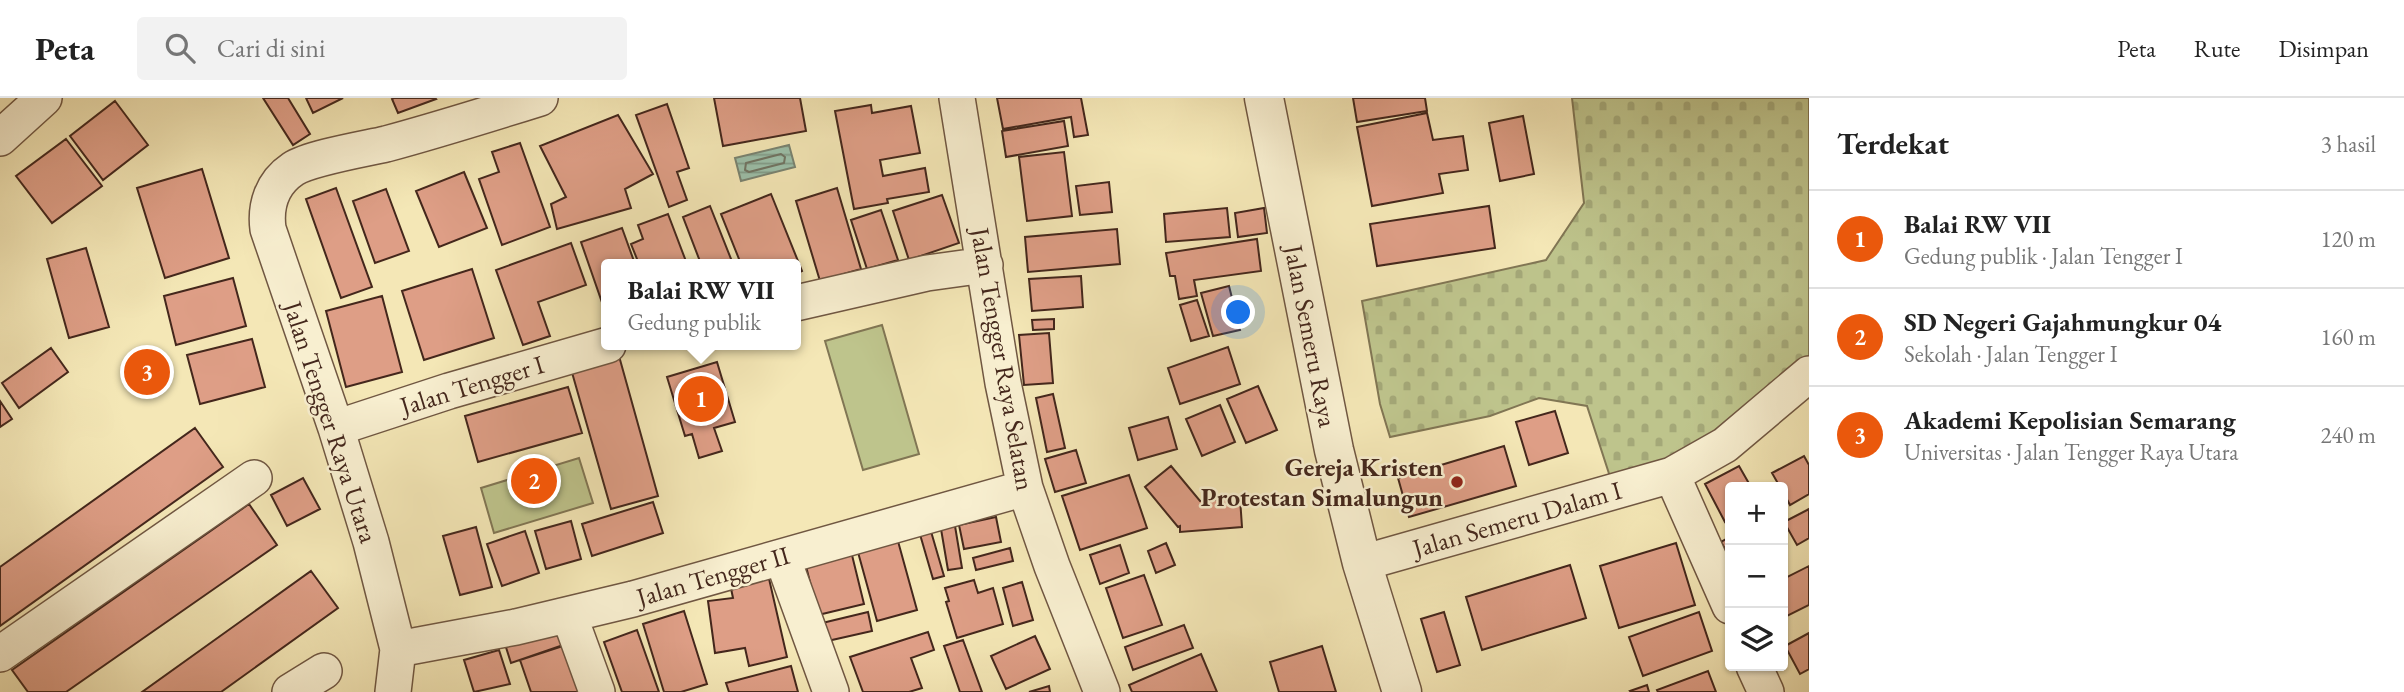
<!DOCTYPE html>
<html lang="id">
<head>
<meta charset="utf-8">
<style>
	body { margin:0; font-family:"EB Garamond",serif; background:#f2f2f2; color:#222 }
	.controls { position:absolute; right:21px; bottom:21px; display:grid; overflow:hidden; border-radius:7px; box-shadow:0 2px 5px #0004 }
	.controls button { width:63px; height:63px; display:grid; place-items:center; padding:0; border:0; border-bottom:2px solid #e0e0e0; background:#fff; color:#222; font:35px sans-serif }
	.you { position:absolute; left:1239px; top:215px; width:24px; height:24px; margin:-18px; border:5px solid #fff; border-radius:50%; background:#1a73e8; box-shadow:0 0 0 10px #1a73e833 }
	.badge { display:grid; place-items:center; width:46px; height:46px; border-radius:50%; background:#ea580c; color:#fff; font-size:23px; font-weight:700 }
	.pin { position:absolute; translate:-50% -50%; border:4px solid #fff; box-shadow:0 2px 7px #0006 }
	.popup { position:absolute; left:601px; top:161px; width:200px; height:91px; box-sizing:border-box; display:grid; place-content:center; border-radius:7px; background:#fff; filter:drop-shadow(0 2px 5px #0005); font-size:23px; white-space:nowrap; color:#767676 }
	.popup b { font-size:26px; color:#222 }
	.popup::after { content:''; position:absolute; left:50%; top:100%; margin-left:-14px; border:14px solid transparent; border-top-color:#fff }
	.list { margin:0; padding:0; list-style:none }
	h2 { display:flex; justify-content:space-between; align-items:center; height:91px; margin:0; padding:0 28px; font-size:30px }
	h2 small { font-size:23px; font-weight:400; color:#767676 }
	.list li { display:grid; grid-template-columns:46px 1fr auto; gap:21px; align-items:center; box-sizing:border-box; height:98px; padding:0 28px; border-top:2px solid #e0e0e0 }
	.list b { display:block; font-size:26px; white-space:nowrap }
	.list p { margin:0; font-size:23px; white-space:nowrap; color:#767676 }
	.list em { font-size:23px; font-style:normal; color:#767676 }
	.icon { flex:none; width:38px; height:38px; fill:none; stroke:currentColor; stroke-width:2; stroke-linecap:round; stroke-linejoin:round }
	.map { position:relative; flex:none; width:1809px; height:594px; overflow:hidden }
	header { display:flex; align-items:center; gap:42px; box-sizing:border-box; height:98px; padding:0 35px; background:#fff; border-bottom:2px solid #e0e0e0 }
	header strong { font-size:33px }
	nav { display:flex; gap:38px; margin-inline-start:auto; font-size:24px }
	.search { width:490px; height:63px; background:#f2f2f2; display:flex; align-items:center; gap:18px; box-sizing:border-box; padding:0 24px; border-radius:7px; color:#767676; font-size:26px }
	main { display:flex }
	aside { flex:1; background:#fff }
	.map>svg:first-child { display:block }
	.cemetery { fill:url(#cemetery-stones); stroke:#817654; stroke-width:2 }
	.garden { fill:#bec48c; stroke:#817654; stroke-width:2 }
	.water { fill:url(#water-rules); stroke:#798371; stroke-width:2 }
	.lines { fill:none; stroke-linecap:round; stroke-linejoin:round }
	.shore { stroke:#707463; stroke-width:2 }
	.building { fill:#de9e86; stroke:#44271c; stroke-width:2 }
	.minor-casing { stroke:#705742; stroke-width:38 }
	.tertiary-casing { stroke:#705742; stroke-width:41 }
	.minor { stroke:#f8efd0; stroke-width:35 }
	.tertiary { stroke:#f8efd0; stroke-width:38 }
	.poi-dot { fill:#8f2418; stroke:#f8efd0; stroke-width:2.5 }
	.labels { text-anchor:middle; stroke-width:5; stroke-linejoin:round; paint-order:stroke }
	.street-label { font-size:26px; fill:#44271c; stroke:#f8efd0 }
	.poi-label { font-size:26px; font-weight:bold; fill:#44271c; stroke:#f8efd0; text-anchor:end }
</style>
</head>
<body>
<header>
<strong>Peta</strong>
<div class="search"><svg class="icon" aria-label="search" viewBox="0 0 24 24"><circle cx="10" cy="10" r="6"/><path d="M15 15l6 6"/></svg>Cari di sini</div>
<nav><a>Peta</a><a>Rute</a><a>Disimpan</a></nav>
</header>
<main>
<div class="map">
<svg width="1809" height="594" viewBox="0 0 1809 594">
	<defs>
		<pattern id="cemetery-stones" width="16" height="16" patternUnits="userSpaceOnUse" patternTransform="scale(1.75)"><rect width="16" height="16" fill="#bec48c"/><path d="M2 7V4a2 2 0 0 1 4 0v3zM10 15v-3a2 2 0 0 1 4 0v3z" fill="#a4a878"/></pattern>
		<pattern id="water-rules" width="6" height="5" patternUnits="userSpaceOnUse" patternTransform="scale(1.75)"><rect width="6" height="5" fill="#9cc0aa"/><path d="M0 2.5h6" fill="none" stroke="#819c8a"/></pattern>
	</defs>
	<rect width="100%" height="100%" fill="#f4e7b6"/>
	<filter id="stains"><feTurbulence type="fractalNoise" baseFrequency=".00286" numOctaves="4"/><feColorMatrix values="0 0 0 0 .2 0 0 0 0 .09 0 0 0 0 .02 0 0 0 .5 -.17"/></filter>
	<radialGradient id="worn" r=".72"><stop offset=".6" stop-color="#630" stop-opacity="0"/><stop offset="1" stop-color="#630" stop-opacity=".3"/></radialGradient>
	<!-- cemetery -->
	<path class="cemetery" d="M1572,0H1809V264L1755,313L1615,394L1587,308L1539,300L1490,318L1390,339L1380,306L1362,203L1546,162L1584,105Z"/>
	<!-- garden -->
	<path class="garden" d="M882,227L919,356L863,372L825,243Z
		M579,360L593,405L494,435L481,390Z"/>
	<!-- water -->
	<path class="water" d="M789,47L795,69L741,83L735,60Z"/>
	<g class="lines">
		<!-- shore -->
		<path class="shore" d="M781,56L785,59L784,65L749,74L745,72L746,65Z"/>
	</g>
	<!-- building -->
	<path class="building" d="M263,0H288L310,36L293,47Z
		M306,0H343L313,15Z
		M394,0H435L436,1L398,15L392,1Z
		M714,0H800L806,33L723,48Z
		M997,0H1081L1088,37L1074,39L1071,19L1003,31Z
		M1353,0H1425L1427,13L1357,24Z
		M115,3L148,47L103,82L70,38Z
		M667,6L689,70L677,74L687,102L669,109L636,17Z
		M871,7L872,15L911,8L920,55L880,62L883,78L925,70L929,94L887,101L888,105L854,111L835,13Z
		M1427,15L1433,42L1463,38L1468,72L1439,76L1443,95L1372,108L1357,29Z
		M618,17L653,76L625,91L631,110L557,131L551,106L566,99L540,48Z
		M1523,18L1534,76L1500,83L1489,25Z
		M1064,23L1068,48L1006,59L1002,33Z
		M66,41L102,88L52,125L16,78Z
		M520,45L550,129L502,147L479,81L499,74L492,54Z
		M1064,54L1072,118L1027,123L1019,59Z
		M202,71L229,160L165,180L137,90Z
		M464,74L487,130L439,149L416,93Z
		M1109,84L1112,114L1080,117L1076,88Z
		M336,90L372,189L341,200L306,101Z
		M837,90L861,171L820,183L796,103Z
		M386,91L409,153L375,165L353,103Z
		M771,96L802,173L796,176V166H741L721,116Z
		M942,97L959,145L909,162L893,113Z
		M710,108L733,166H701L683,119Z
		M1489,108L1495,150L1377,168L1370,126Z
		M1227,110L1230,139L1166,144L1164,116Z
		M1264,110L1267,135L1238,139L1235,115Z
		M881,112L898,162L867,171L851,122Z
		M668,116L687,166H639L631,146L643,141L638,127Z
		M622,130L635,166H606V216L581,144Z
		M1117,131L1120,166L1028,174L1025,139Z
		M1257,141L1261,173L1194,182L1197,198L1179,201L1175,178H1170L1166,155Z
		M571,145L586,187L538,204L550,238L523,247L496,172Z
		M86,150L109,229L69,240L47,161Z
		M472,171L494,240L424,262L402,193Z
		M1081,178L1083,209L1032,213L1029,181Z
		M233,180L246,228L176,247L164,198Z
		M1229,188L1240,232L1213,238L1201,195Z
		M382,198L402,274L346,289L326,213Z
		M1197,202L1209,238L1191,243L1180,207Z
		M1054,221V231L1033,232L1032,222Z
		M1049,235L1053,285L1024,287L1019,237Z
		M252,241L265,289L200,306L187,257Z
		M1228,249L1240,286L1180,306L1168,270Z
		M51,250L68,274L19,310L2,285Z
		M619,258L658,398L611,411L571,271Z
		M717,264L735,324L714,330L722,353L699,360L692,336L685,338L667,279Z
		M1258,288L1277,332L1246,345L1227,301Z
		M568,289L582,335L478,364L465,318Z
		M1053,296L1065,350L1047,354L1036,300Z
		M0,303L12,321L0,329Z
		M1220,307L1235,344L1202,358L1186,321Z
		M1555,313L1568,355L1529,367L1516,324Z
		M1168,319L1177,351L1138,362L1129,330Z
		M195,330L223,369L0,528V469Z
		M1504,348L1516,388L1409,419L1398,380Z
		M1076,352L1086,385L1055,394L1045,361Z
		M1804,358L1809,367V396L1790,407L1783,394V389H1780L1772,375Z
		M1171,368L1200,403L1240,400L1242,429L1180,434V428L1178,429L1145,389Z
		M1739,368L1751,389H1730V421L1725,424L1705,386Z
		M1129,377L1147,430L1080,452L1062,398Z
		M303,380L320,411L287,428L271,397Z
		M653,404L663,435L592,458L582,426Z
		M249,406L277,447L66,594H28L12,572Z
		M1809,411V440L1797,447L1784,424Z
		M996,419L1001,444L964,451L959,427Z
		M571,423L581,461L546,471L535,433Z
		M955,428L962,470L948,472L941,431Z
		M476,429L492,489L460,497L443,438Z
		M930,430L944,478L933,481L919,433Z
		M525,433L539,475L502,488L487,446Z
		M896,436L917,512L877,523L856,447Z
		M1730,439V460L1721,444Z
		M1166,445L1175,467L1156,475L1148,453Z
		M1676,445L1695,507L1619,530L1600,468Z
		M1120,447L1129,475L1100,486L1090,457Z
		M1010,450L1013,463L976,472L973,460Z
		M851,453L864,506L818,517L805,464Z
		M1570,467L1586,520L1482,552L1466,499Z
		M1809,468V507L1783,520V481Z
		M767,472L787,559L749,568L745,550L715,555L708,503L733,500L729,481Z
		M311,473L338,510L221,594H142Z
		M1144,477L1162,527L1123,540L1106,490Z
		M974,482L978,495L993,490L1003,526L957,540L946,504L949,503L945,490Z
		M1022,484L1033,522L1013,528L1003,490Z
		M684,513L707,586L681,594H664L643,526Z
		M868,514L872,533L823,544L818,526Z
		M1444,514L1460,567L1437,574L1421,521Z
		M1699,514L1712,553L1643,578L1629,539Z
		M564,519L572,544L511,565L503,540Z
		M1184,527L1193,550L1133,572L1125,549Z
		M637,532L659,594H622L604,544Z
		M928,534L934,552L911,560L922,590L909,594H863L850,559Z
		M1809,535V571L1800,576L1785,548Z
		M1035,538L1050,571L1006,591L991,558Z
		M963,542L982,594H960L944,548Z
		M572,545L588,594H531L520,562Z
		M1322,548L1336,594H1279L1270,564Z
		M499,552L510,586L474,594L464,562Z
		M1201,556L1217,594H1132L1129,587Z
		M791,568L798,594H729L726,585Z
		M1708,573L1716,594H1658L1657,592Z
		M1647,587L1649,594H1631L1630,593Z
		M1049,588L1050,594H1029Z"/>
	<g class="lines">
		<!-- minor casing -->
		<g class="minor-casing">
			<path id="minor" d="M957,0L1003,285L1025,390L1052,468L1102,594
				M0,40L44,0
				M796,205L927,175L985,167
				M336,330L449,293L608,247
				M1672,377L1730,508
				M782,459L831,594
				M1362,465L1672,377L1725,347L1809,276
				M569,517L597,594
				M398,551L516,529L633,501L1025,390
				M0,556L254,380
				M1754,568L1766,594
				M290,594L324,573
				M393,594L398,551L371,444L336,330L268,131C265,108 272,85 293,71C310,60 364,51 386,46C438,32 489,16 540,0"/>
		</g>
		<!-- tertiary casing -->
		<g class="tertiary-casing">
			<path id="tertiary" d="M1264,0L1334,352L1362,465L1402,594"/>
		</g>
		<!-- minor -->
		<use href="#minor" class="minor"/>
		<!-- tertiary -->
		<use href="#tertiary" class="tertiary"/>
	</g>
	<!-- markers -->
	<circle class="poi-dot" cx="1457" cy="384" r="7"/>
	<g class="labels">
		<!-- street labels -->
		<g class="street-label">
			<text transform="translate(1311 238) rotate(79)" y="9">Jalan Semeru Raya</text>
			<text transform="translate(1003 261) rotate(80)" y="9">Jalan Tengger Raya Selatan</text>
			<text transform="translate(472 287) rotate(-17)" y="9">Jalan Tengger I</text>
			<text transform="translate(331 324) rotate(72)" y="9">Jalan Tengger Raya Utara</text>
			<text transform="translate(1517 421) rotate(-16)" y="9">Jalan Semeru Dalam I</text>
			<text transform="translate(713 478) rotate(-16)" y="9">Jalan Tengger II</text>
		</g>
		<!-- poi labels -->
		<g class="poi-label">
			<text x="1443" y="378">Gereja Kristen<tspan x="1443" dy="30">Protestan Simalungun</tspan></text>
		</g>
	</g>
	<rect width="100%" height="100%" filter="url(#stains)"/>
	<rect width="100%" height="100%" fill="url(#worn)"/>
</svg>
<div class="controls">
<button>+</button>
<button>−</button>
<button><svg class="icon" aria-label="layers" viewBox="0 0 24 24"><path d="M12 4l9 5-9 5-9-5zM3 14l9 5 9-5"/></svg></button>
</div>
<div class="you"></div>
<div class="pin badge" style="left:701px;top:301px">1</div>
<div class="popup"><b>Balai RW VII</b>Gedung publik</div>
<div class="pin badge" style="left:534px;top:383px">2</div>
<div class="pin badge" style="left:147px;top:274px">3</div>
</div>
<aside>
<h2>Terdekat<small>3 hasil</small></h2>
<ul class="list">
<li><span class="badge">1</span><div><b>Balai RW VII</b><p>Gedung publik · Jalan Tengger I</p></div><em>120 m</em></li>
<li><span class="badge">2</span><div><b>SD Negeri Gajahmungkur 04</b><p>Sekolah · Jalan Tengger I</p></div><em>160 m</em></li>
<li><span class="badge">3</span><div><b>Akademi Kepolisian Semarang</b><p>Universitas · Jalan Tengger Raya Utara</p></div><em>240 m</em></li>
</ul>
</aside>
</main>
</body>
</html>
